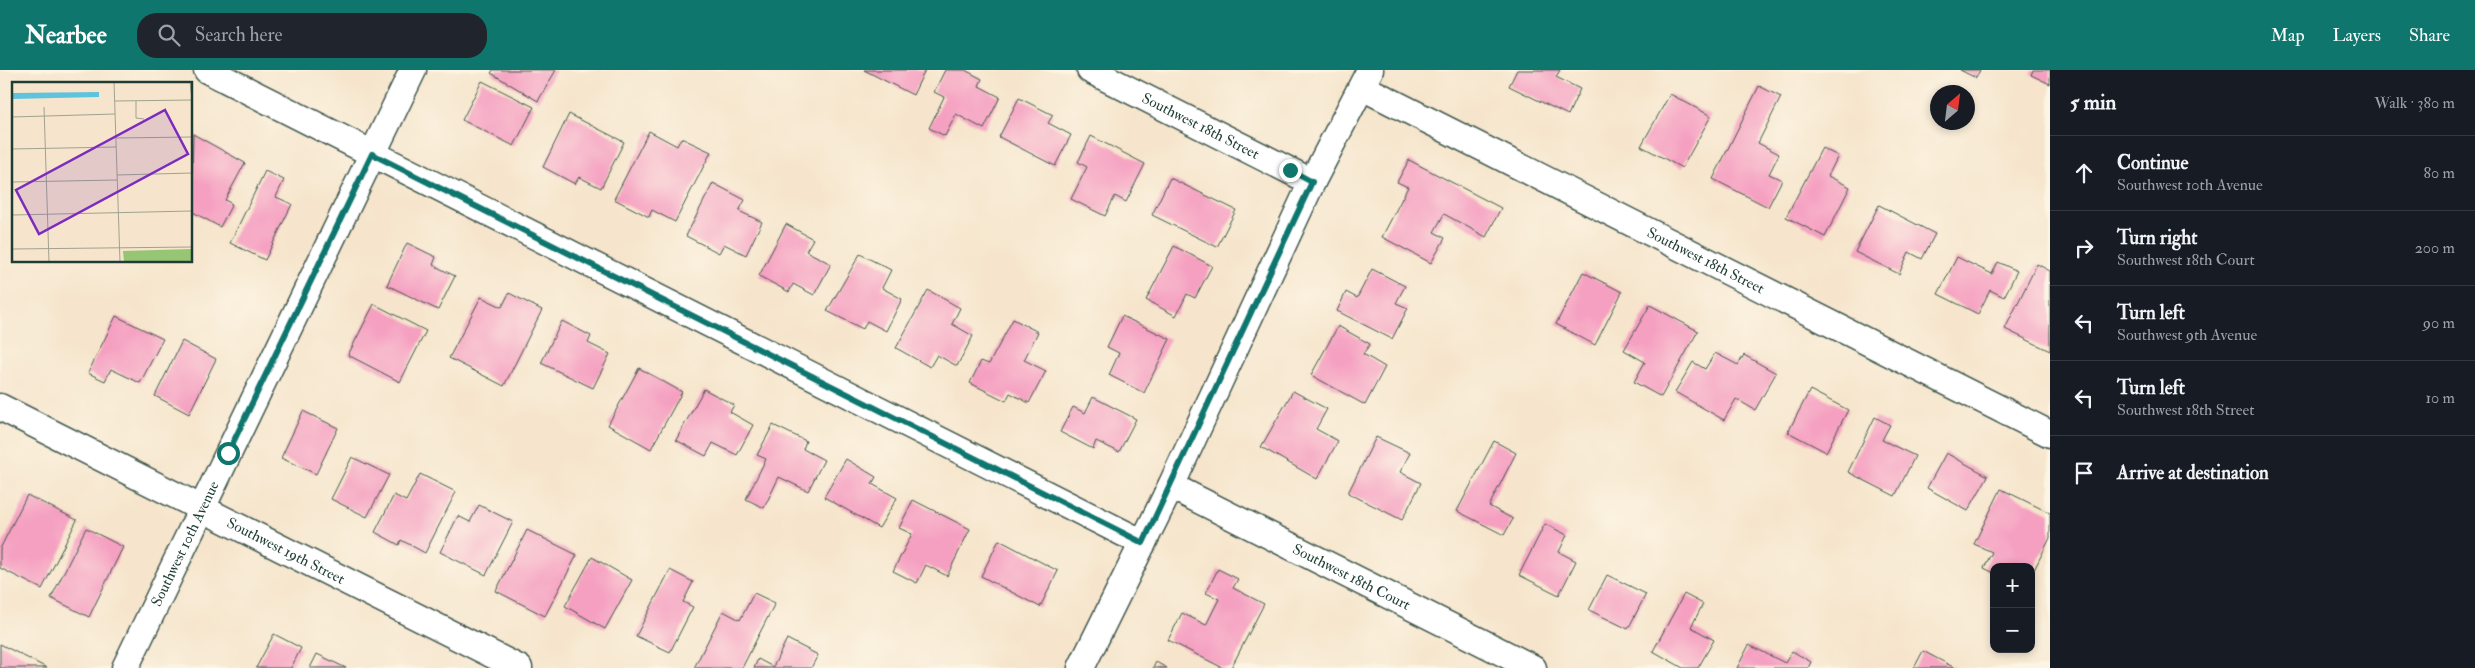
<!DOCTYPE html>
<html lang="en">
<head>
<meta charset="utf-8">
<style>
	body { margin:0; font-family:"IM FELL Double Pica",serif; background:#20242c; color:#f1f3f6 }
	.controls { position:absolute; right:15px; bottom:15px; display:grid; overflow:hidden; border-radius:10px; box-shadow:0 2px 8px #0003 }
	.controls button { width:45px; height:45px; display:grid; place-items:center; padding:0; border:0; border-bottom:1px solid #363941; background:#171b24; color:#f1f3f6; font:25px sans-serif }
	.compass { position:absolute; left:1930px; top:15px; width:45px; height:45px; border-radius:50%; background:#171b24; box-shadow:0 2px 8px #0003; rotate:28deg }
	.stop { position:absolute; width:15px; height:15px; margin:-11px; border:4px solid #0f766e; border-radius:50%; background:#fff }
	.stop.end { background:#0f766e; border-color:#fff; box-shadow:0 1px 5px #0008 }
	.list { margin:0; padding:0; list-style:none }
	h2 { display:flex; justify-content:space-between; align-items:center; height:65px; margin:0; padding:0 20px; font-size:21px }
	h2 small { font-size:16px; font-weight:400; color:#9ea1a6 }
	.list li { display:grid; grid-template-columns:32px 1fr auto; gap:15px; align-items:center; box-sizing:border-box; height:75px; padding:0 20px; border-top:1px solid #363941 }
	.list b { display:block; font-size:19px; white-space:nowrap }
	.list p { margin:0; font-size:16px; white-space:nowrap; color:#9ea1a6 }
	.list em { font-size:16px; font-style:normal; color:#9ea1a6 }
	.icon { flex:none; width:28px; height:28px; fill:none; stroke:currentColor; stroke-width:2; stroke-linecap:round; stroke-linejoin:round }
	.map { position:relative; flex:none; width:2050px; height:598px; overflow:hidden }
	header { display:flex; align-items:center; gap:30px; box-sizing:border-box; height:70px; padding:0 25px; background:#0f766e; color:#fff }
	header strong { font-size:24px }
	nav { display:flex; gap:28px; margin-inline-start:auto; font-size:18px }
	.search { width:350px; height:45px; background:#20242c; display:flex; align-items:center; gap:12px; box-sizing:border-box; padding:0 18px; border-radius:20px; color:#9ea1a6; font-size:19px }
	main { display:flex }
	aside { flex:1; background:#171b24 }
	.map>svg:first-child { display:block }
	.building { fill:#f5a0c1 }
	.lines { fill:none; stroke-linecap:round; stroke-linejoin:round }
	.minor-casing { stroke:#3f564b; stroke-width:29 }
	.minor { stroke:#fff; stroke-width:26 }
	.route { stroke:#0f766e; stroke-width:6 }
	.labels { text-anchor:middle; stroke-width:5; stroke-linejoin:round; paint-order:stroke }
	.street-label { font-size:15px; fill:#1f3d34; stroke:#fcf5e5 }
	.inset-road { fill:none; stroke:#a0a28f; stroke-width:1 }
	.view { fill:#7b2cbf; fill-opacity:0.15; stroke:#7b2cbf; stroke-width:2.5 }
	.inset-edge { fill:none; stroke:#1f3d34; stroke-width:2.5 }
</style>
</head>
<body>
<header>
<strong>Nearbee</strong>
<div class="search"><svg class="icon" aria-label="search" viewBox="0 0 24 24"><circle cx="10" cy="10" r="6"/><path d="M15 15l6 6"/></svg>Search here</div>
<nav><a>Map</a><a>Layers</a><a>Share</a></nav>
</header>
<main>
<div class="map">
<svg width="2050" height="598" viewBox="0 0 2050 598">
	<rect width="100%" height="100%" fill="#fcf5e5"/>
	<filter id="ink" filterUnits="userSpaceOnUse"><feTurbulence type="fractalNoise" baseFrequency=".02" numOctaves="2"/><feDisplacementMap in="SourceGraphic" scale="10" xChannelSelector="R" yChannelSelector="G"/><feConvolveMatrix kernelMatrix="1 2 1 2 8 2 1 2 1" color-interpolation-filters="sRGB"/></filter>
	<filter id="wash" filterUnits="userSpaceOnUse"><feTurbulence type="fractalNoise" baseFrequency=".0096" numOctaves="4" result="noise"/><feDisplacementMap in="SourceGraphic" scale="20" xChannelSelector="R" yChannelSelector="G"/><feGaussianBlur stdDeviation="1.12" result="paint"/><feColorMatrix in="noise" values="0 0 0 0 0 0 0 0 0 0 0 0 0 0 0 0 0 1.4 0 .05"/><feComposite in="paint" operator="in"/></filter>
	<g filter="url(#wash)">
		<rect width="100%" height="100%" fill="#f6e5cc"/>
		<g id="blocks">
			<!-- building -->
			<path class="building" d="M493,0H556L538,31L491,3Z
				M864,0H925L913,25Z
				M945,0H965L982,9L979,16L1000,27L984,59L956,44L945,66L929,58L944,27L934,22Z
				M1517,0H1560L1556,7L1580,19L1568,45L1509,16Z
				M1960,0H1980L1976,8Z
				M2033,0H2050V14L2031,5Z
				M482,11L534,37L514,76L462,50Z
				M1759,16L1781,27L1758,73L1779,84L1769,104L1782,110L1768,137L1713,109Z
				M1670,24L1711,46L1682,98L1641,76Z
				M1019,28L1053,45L1048,53L1071,65L1055,96L999,67Z
				M569,44L624,72L601,118L579,107L575,114L543,97Z
				M649,61L677,76L681,68L711,82L675,152L652,140L649,147L614,129Z
				M193,64L245,93L225,130L232,134L220,157L191,141Z
				M1091,66L1145,94L1126,132L1115,126L1105,146L1071,129L1087,97L1078,92Z
				M1822,78L1838,86L1828,106L1850,117L1825,167L1786,147Z
				M1409,90L1501,138L1486,167L1444,144L1434,162L1445,168L1431,193L1382,167L1408,117L1397,112Z
				M265,101L284,110L276,127L292,134L265,190L230,173Z
				M1170,108L1236,140L1217,177L1152,145Z
				M713,113L745,130L739,141L762,152L746,185L724,174L719,183L686,166Z
				M1879,135L1935,164L1922,189L1909,182L1899,204L1855,182Z
				M786,154L813,169L806,181L831,194L814,225L793,214L789,222L759,206Z
				M407,173L436,187L433,195L455,206L438,240L387,215Z
				M1174,176L1212,196L1195,228L1187,224L1176,246L1146,230Z
				M860,184L891,200L882,218L902,229L886,261L867,251L863,259L827,241Z
				M1957,187L1992,204L1998,192L2017,201L2004,227L1990,220L1978,244L1938,224Z
				M2037,194L2050,201V281L2005,259Z
				M1372,199L1405,216L1396,233L1408,238L1392,269L1337,241L1346,222L1357,228Z
				M1583,202L1622,222L1595,275L1556,254Z
				M928,220L960,238L952,254L973,266L957,296L937,285L930,297L896,278Z
				M509,223L542,240L504,316L449,288L481,227L502,237Z
				M374,234L426,261L400,312L348,285Z
				M1650,235L1698,261L1661,327L1634,312L1645,292L1624,280Z
				M116,246L163,269L140,313L111,299L105,311L88,303Z
				M1122,246L1170,269L1144,323L1109,305L1119,283L1107,277Z
				M1013,249L1038,262L1024,290L1046,301L1029,333L1010,323L1006,331L970,313L981,291L989,294Z
				M562,251L591,266L588,273L610,284L593,318L541,293Z
				M1338,256L1370,274L1363,284L1385,297L1365,335L1311,305Z
				M182,271L216,289L189,344L155,326Z
				M1715,283L1738,295L1744,285L1776,303L1755,340L1736,329L1724,350L1675,322L1693,292L1705,299Z
				M639,298L682,322L651,379L608,355Z
				M704,319L734,335L730,342L753,355L737,385L713,373L706,386L676,370Z
				M1810,320L1848,340L1826,382L1788,362Z
				M1293,321L1327,339L1316,359L1338,371L1317,409L1261,377Z
				M1093,327L1136,349L1119,382L1096,371L1093,379L1060,362L1073,337L1085,343Z
				M303,341L338,358L316,404L281,388Z
				M1875,347L1890,355L1882,370L1915,386L1895,426L1848,402Z
				M773,355L806,371L803,379L824,390L808,421L779,407L764,438L746,429L766,389L757,385Z
				M1376,367L1410,383L1400,402L1421,413L1402,450L1348,423Z
				M1494,371L1516,383L1489,436L1513,449L1504,465L1457,441Z
				M1946,383L1988,406L1968,441L1927,418Z
				M352,387L389,405L367,447L331,429Z
				M846,389L876,407L872,414L897,428L879,458L824,427Z
				M420,404L456,422L425,483L401,470L399,475L375,462L394,425L406,431Z
				M2001,419L2050,443V468L2031,506V497L2014,495L2012,497H1994V503L1984,498L1992,482L1974,474Z
				M27,425L77,450L42,519L0,498V479Z
				M913,430L970,459L947,506L926,495L917,513L893,501L912,464L899,458Z
				M479,435L513,452L486,505L440,482L458,446L470,452Z
				M1545,454L1567,465L1559,482L1576,491L1559,525L1519,505Z
				M86,458L123,477L89,547L51,528Z
				M527,460L577,485L545,546L496,521Z
				M999,470L1058,501L1040,537L981,506Z
				M592,487L632,510L605,559L565,536Z
				M1218,499L1238,509L1233,518L1264,534L1231,598H1223L1168,570L1182,543L1206,555L1219,529L1206,523Z
				M670,500L693,512L683,532L693,537L670,582L636,566Z
				M1607,505L1646,524L1628,559L1589,540Z
				M754,523L775,533L742,598H694L723,541L740,550Z
				M1684,524L1703,534L1691,557L1714,570L1698,598H1683L1653,581Z
				M274,564L301,578L291,598H256Z
				M787,569L818,585L811,598H754L758,589L773,597Z
				M0,574L47,598H0Z
				M1749,575L1785,593L1792,581L1811,592L1808,598H1737Z
				M1923,581L1955,598H1914Z
				M317,584L346,598H310Z
				M1156,592L1167,598H1153Z"/>
		</g>
	</g>
	<g filter="url(#ink)">
		<use href="#blocks" fill-opacity="0" stroke="#3f564b" stroke-width="1"/>
		<g class="lines">
			<!-- minor casing -->
			<g class="minor-casing">
				<g id="minor">
					<path d="M207,0L1143,473"/>
					<path id="s1" d="M1090,0L1312,112"/>
					<path id="s2" d="M1362,17L2050,364"/>
					<path id="s3" d="M0,337L519,598"/>
					<path id="s4" d="M1171,416L1533,598"/>
					<path id="s5" d="M125,598L413,0"/>
					<path d="M1081,598L1171,416L1312,112L1370,0"/>
				</g>
			</g>
			<!-- minor -->
			<use href="#minor" class="minor"/>
		</g>
	</g>
	<g class="lines" filter="url(#ink)">
		<!-- route -->
		<path class="route" d="M228,383L372,84L1143,473L1312,112L1290,100"/>
	</g>
	<g class="labels">
		<!-- street labels -->
		<g class="street-label">
			<text dy="5" stroke="none"><textPath href="#s1" startOffset="124">Southwest 18th Street</textPath></text>
			<text dy="5" stroke="none"><textPath href="#s2" startOffset="385">Southwest 18th Street</textPath></text>
			<text dy="5" stroke="none"><textPath href="#s5" startOffset="138">Southwest 10th Avenue</textPath></text>
			<text dy="5" stroke="none"><textPath href="#s3" startOffset="320">Southwest 19th Street</textPath></text>
			<text dy="5" stroke="none"><textPath href="#s4" startOffset="202">Southwest 18th Court</textPath></text>
		</g>
	</g>
	<!-- overview -->
	<g transform="translate(12 12)">
		<rect width="180" height="180" fill="#f6e5cc"/>
		<path d="M180,167V180H112L111,169Z" fill="#96c574"/>
		<path d="M87,10V15L0,17V11Z" fill="#60c3de"/>
		<path class="inset-road" d="M102,0L108,180M178,0L180,18M103,19L180,18M124,19V36L132,37M32,25L37,180M0,35L103,32M104,56L180,55M0,67L104,65M105,93L180,91M0,100L105,98M0,133L180,129M0,167L180,165M141,180H165"/>
		<path class="view" d="M153,28L176,72L27,152L4,108Z"/>
		<rect width="180" height="180" class="inset-edge"/>
	</g>
</svg>
<div class="controls">
<button>+</button>
<button>−</button>
</div>
<svg class="compass" viewBox="-18 -18 36 36"><path d="M0-13l5 13h-10z" fill="#e53935"/><path d="M0 13l5-13h-10z" fill="#9ea1a6"/></svg>
<div class="stop" style="left:228px;top:383px"></div>
<div class="stop end" style="left:1290px;top:100px"></div>
</div>
<aside>
<h2>5 min<small>Walk · 380 m</small></h2>
<ul class="list">
<li><svg class="icon" aria-label="ahead" viewBox="0 0 24 24"><path d="M12 20V5M6 11l6-6 6 6"/></svg><div><b>Continue</b><p>Southwest 10th Avenue</p></div><em>80 m</em></li>
<li><svg class="icon" aria-label="right" viewBox="0 0 24 24"><path d="M7 20v-9h11M14 6l5 5-5 5"/></svg><div><b>Turn right</b><p>Southwest 18th Court</p></div><em>200 m</em></li>
<li><svg class="icon" aria-label="left" viewBox="0 0 24 24"><path d="M17 20v-9H6M10 6l-5 5 5 5"/></svg><div><b>Turn left</b><p>Southwest 9th Avenue</p></div><em>90 m</em></li>
<li><svg class="icon" aria-label="left" viewBox="0 0 24 24"><path d="M17 20v-9H6M10 6l-5 5 5 5"/></svg><div><b>Turn left</b><p>Southwest 18th Street</p></div><em>10 m</em></li>
<li><svg class="icon" aria-label="arrive" viewBox="0 0 24 24"><path d="M6 21V4h12l-3 4 3 4H6"/></svg><div><b>Arrive at destination</b></div></li>
</ul>
</aside>
</main>
</body>
</html>
